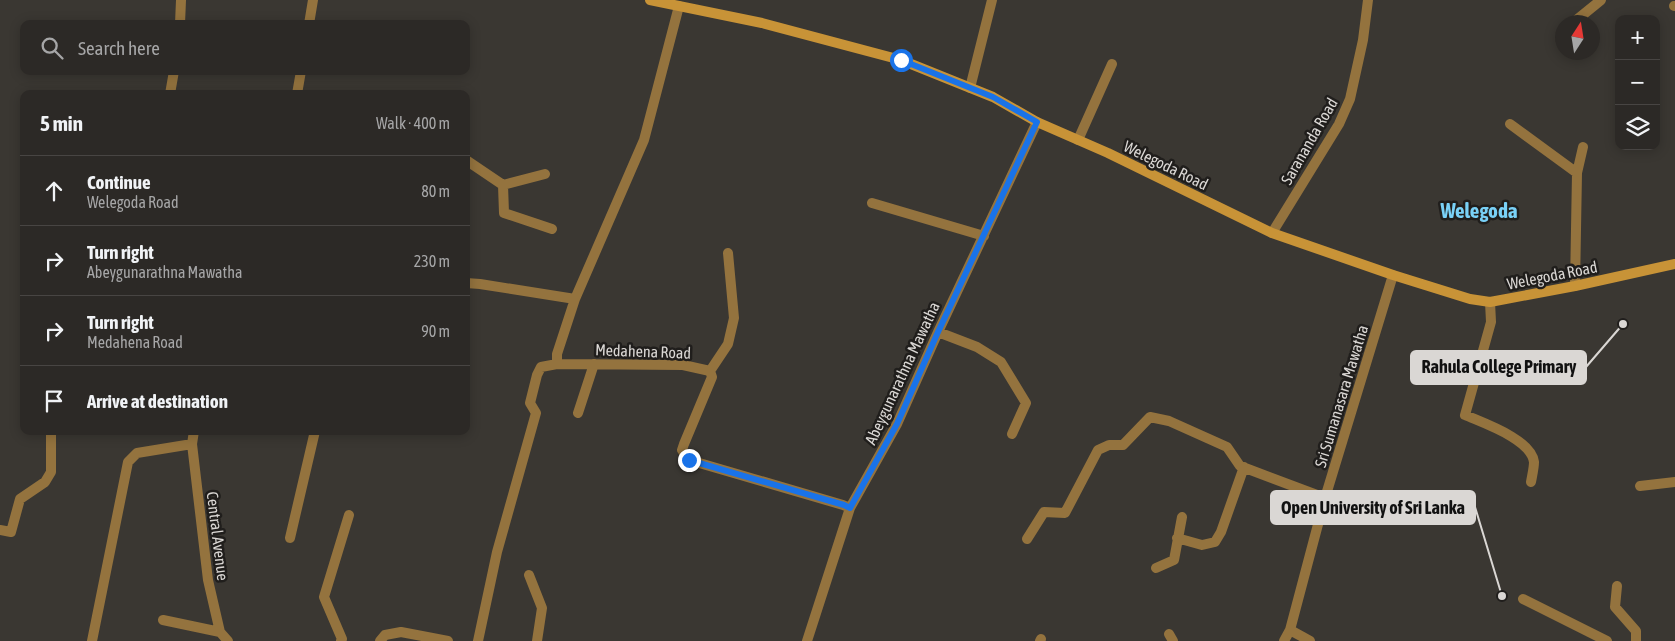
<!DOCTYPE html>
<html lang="en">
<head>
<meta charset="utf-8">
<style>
	body { margin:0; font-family:"Asap Condensed",sans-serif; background:#383532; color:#f1f3f6 }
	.controls { position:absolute; right:15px; top:15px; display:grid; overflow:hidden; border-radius:10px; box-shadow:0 2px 12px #0003 }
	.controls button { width:45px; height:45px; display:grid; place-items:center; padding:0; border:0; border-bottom:1px solid #484543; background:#2c2926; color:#f1f3f6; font:25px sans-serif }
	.compass { position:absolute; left:1555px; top:15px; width:45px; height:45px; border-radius:50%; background:#2c2926; box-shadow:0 2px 12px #0003; rotate:12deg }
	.stop { position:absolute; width:15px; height:15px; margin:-11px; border:4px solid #1a73e8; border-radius:50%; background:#fff }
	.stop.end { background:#1a73e8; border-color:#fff; box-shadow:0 1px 5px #0008 }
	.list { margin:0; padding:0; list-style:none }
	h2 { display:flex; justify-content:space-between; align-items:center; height:65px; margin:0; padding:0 20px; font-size:21px }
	h2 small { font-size:16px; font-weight:400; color:#a6a6a7 }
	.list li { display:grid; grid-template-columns:32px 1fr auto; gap:15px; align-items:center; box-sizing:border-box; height:70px; padding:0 20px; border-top:1px solid #484543 }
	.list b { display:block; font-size:19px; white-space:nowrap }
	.list p { margin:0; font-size:16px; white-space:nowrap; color:#a6a6a7 }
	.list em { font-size:16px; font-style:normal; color:#a6a6a7 }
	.icon { flex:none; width:28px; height:28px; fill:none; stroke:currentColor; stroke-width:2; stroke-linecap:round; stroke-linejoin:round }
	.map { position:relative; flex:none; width:1675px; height:641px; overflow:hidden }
	.search { position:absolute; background:#2c2926; box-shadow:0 2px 12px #0003; left:20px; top:20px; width:450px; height:55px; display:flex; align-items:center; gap:12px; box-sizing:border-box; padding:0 18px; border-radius:10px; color:#a6a6a7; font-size:19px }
	.panel { position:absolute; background:#2c2926; box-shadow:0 2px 12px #0003; left:20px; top:90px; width:450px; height:345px; border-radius:10px }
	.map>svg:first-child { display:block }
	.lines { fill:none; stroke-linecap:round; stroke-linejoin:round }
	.street { stroke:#94733e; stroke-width:10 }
	.secondary { stroke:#c89337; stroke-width:10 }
	.route { stroke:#1a73e8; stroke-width:6 }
	.labels { text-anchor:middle; stroke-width:5; stroke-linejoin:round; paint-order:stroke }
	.street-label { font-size:16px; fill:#dad7d4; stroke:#201e1c }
	.district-label { font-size:21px; font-weight:bold; fill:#79d1f7; stroke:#201e1c }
	.leader { fill:none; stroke:#dad7d4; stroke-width:2 }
	.callout-dot { fill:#dad7d4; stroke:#201e1c; stroke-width:2 }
	.callout { fill:#dad7d4; stroke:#dad7d4; stroke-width:2 }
	.callout-label { font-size:18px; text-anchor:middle; font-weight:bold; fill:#111 }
</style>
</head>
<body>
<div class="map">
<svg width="1675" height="641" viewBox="0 0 1675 641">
	<rect width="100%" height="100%" fill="#3a3732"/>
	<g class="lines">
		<!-- street -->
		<path class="street" d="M1674,6H1675
			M1574,22L1601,0
			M180,24L181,0
			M309,24L313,0
			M970,88L992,0
			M170,94L174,71
			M297,94L301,71
			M1510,124L1577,173
			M1078,140L1112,64
			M466,160L503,185L504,213L552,229
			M503,185L545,174
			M872,203L984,236
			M1272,233L1339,124L1350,99L1363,40L1368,0
			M466,283L480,284L575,299
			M1575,286L1577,173L1583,147
			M1490,302L1491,322L1465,415C1483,423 1531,439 1534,462C1534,468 1532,476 1531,482
			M938,332L977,347L1001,362L1026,403L1012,434
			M557,364V354L575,299L644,140L679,6
			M710,371L728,344L734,318L728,253
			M578,413L594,364
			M194,431L192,444L208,580L220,632L228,641
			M1640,486L1675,482
			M0,530L11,532L20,499L45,482L51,472V431
			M290,538L315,431
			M1177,538L1202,545L1215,542L1221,532L1244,467
			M1027,539L1044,512L1065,513L1098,450L1109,445H1123L1150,417L1169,421L1227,447L1240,466L1325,498
			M1156,568L1174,560L1182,517
			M529,575L542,608L537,641
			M1617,586L1615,607L1636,631V641
			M1523,599L1607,641
			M163,620L220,632
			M1290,630L1310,641
			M1169,634L1173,641
			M92,641L128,462L137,453L192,444
			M341,641L342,639L324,597L349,515
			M380,641L385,635L401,632L448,641
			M478,641L497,552L536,413L530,403L537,375L541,367L557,364L683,365L710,371L712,377L684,444L682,450L689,460L843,505L850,508
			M807,641L850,508L897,424L938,332L1037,122
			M1040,641L1041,639
			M1284,641L1290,630L1325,498L1393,275"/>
		<!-- secondary -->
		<path class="secondary" d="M650,0L762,23L901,60L993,97L1037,122L1108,153L1272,233L1393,275L1470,299L1490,302L1575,286L1675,264"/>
	</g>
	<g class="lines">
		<!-- route -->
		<path class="route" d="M689,460L844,505L850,508L897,424L938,332L1037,122L993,97L901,60"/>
	</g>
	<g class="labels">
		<!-- street labels -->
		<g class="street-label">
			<text transform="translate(1309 141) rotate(-60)" y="6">Sarananda Road</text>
			<text transform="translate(1166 165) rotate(26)" y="6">Welegoda Road</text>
			<text transform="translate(1552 275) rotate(-11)" y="6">Welegoda Road</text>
			<text transform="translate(643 351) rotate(2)" y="6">Medahena Road</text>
			<text transform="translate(902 373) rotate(-65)" y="6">Abeygunarathna Mawatha</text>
			<text transform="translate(1341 396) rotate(-73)" y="6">Sri Sumanasara Mawatha</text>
			<text transform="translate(218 536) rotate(83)" y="6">Central Avenue</text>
		</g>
		<!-- district labels -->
		<g class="district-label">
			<text x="1479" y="218">Welegoda</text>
		</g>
	</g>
	<!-- callouts -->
	<path class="leader" d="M1623 324L1586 367M1502 596L1475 507"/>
	<g class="callout-dot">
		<circle cx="1623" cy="324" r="5"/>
		<circle cx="1502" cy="596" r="5"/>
	</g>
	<g class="callout">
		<rect x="1411" y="351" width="175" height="33" rx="5"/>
		<rect x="1271" y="491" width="204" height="33" rx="5"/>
	</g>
	<g class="callout-label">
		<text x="1499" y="373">Rahula College Primary</text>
		<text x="1373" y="514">Open University of Sri Lanka</text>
	</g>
</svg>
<div class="controls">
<button>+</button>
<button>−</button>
<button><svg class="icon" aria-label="layers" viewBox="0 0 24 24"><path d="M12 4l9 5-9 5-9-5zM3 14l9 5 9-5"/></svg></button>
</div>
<svg class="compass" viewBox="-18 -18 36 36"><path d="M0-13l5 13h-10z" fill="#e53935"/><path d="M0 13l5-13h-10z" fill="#a6a6a7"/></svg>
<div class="stop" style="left:901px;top:60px"></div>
<div class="stop end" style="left:689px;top:460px"></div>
<div class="search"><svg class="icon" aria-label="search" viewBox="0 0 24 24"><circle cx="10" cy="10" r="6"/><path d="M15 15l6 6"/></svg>Search here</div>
<section class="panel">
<h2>5 min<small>Walk · 400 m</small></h2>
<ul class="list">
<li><svg class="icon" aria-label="ahead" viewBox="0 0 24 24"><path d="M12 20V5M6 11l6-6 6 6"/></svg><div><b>Continue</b><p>Welegoda Road</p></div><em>80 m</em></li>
<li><svg class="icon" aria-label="right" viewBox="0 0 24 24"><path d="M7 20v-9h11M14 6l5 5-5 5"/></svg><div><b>Turn right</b><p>Abeygunarathna Mawatha</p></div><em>230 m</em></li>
<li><svg class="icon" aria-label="right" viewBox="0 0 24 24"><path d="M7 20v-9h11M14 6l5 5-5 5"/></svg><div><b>Turn right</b><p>Medahena Road</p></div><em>90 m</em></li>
<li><svg class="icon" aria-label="arrive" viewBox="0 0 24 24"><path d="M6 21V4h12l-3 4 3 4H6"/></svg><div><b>Arrive at destination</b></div></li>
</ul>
</section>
</div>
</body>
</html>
